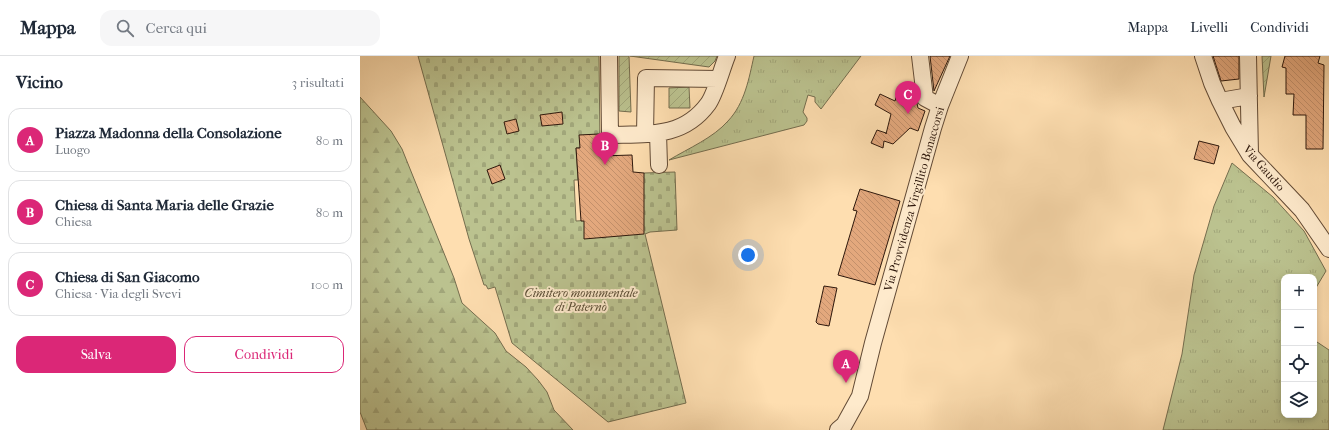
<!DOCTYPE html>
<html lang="it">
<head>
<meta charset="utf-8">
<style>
	body { margin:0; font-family:"IM FELL French Canon",serif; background:#f6f6f7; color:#1f2937 }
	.controls { position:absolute; right:12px; bottom:12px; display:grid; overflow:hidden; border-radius:8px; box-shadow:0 2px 6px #0003 }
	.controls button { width:36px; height:36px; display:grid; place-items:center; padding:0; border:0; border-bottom:1px solid #e0e1e3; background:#fff; color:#1f2937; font:20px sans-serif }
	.you { position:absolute; left:388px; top:199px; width:14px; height:14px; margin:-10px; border:3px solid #fff; border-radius:50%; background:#1a73e8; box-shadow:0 0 0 6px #1a73e833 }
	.badge { display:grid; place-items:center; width:26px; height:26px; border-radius:50%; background:#db2777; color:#fff; font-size:13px; font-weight:700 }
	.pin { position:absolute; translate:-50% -33px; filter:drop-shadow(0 1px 2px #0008) }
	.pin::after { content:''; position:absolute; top:21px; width:14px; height:12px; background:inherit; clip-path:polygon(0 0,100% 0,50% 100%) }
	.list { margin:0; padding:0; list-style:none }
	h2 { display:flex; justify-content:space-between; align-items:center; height:52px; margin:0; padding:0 16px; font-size:17px }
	h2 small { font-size:13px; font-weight:400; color:#747a83 }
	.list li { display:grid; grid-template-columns:26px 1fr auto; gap:12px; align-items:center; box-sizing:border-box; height:64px; margin:0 8px 8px; padding:0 8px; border:1px solid #e0e1e3; border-radius:12px }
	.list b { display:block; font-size:15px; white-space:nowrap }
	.list p { margin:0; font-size:13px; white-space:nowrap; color:#747a83 }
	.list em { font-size:13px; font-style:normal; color:#747a83 }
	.actions { display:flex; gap:8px; padding:12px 16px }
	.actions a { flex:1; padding:9px 0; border:1px solid #db2777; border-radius:12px; text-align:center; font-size:14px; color:#db2777 }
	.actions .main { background:#db2777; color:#fff }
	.icon { flex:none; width:22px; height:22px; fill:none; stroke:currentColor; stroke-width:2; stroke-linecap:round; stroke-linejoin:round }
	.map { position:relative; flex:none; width:969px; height:374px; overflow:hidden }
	header { display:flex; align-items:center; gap:24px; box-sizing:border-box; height:56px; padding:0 20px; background:#fff; border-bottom:1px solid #e0e1e3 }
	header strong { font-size:19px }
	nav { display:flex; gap:22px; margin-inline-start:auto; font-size:14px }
	.search { width:280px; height:36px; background:#f6f6f7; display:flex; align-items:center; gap:10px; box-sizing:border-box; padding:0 14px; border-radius:12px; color:#747a83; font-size:15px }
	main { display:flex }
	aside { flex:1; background:#fff }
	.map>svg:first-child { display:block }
	.grass { fill:url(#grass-tufts); stroke:#746d4e }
	.forest { fill:url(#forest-firs); stroke:#746d4e }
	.cemetery { fill:url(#cemetery-stones); stroke:#746d4e }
	.garden { fill:url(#garden-furrows); stroke:#746d4e }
	.building { fill:url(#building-back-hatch); stroke:#2e180c }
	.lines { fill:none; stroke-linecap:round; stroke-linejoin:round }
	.minor-casing { stroke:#624a35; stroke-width:18 }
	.minor { stroke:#feeacc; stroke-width:16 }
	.labels { text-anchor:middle; stroke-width:4; stroke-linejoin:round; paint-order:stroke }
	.street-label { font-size:12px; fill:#2e180c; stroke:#feeacc }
	.park-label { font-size:12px; font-style:italic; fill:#584b33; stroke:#feeacc }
</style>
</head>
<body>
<header>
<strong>Mappa</strong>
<div class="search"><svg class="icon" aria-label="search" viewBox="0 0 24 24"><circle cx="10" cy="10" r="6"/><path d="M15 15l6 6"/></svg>Cerca qui</div>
<nav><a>Mappa</a><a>Livelli</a><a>Condividi</a></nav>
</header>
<main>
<aside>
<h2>Vicino<small>3 risultati</small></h2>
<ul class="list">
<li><span class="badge">A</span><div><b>Piazza Madonna della Consolazione</b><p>Luogo</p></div><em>80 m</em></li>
<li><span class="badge">B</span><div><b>Chiesa di Santa Maria delle Grazie</b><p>Chiesa</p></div><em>80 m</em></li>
<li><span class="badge">C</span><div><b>Chiesa di San Giacomo</b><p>Chiesa · Via degli Svevi</p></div><em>100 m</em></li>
</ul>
<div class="actions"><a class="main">Salva</a><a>Condividi</a></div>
</aside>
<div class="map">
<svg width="969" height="374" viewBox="0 0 969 374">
	<defs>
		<pattern id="grass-tufts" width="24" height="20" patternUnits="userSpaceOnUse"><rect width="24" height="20" fill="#bbc28f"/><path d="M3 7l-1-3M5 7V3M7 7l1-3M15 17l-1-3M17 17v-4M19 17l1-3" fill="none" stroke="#a1a67a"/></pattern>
		<pattern id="forest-firs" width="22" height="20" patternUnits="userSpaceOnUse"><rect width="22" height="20" fill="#bbc28f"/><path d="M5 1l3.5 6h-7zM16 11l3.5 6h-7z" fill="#a1a67a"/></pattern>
		<pattern id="cemetery-stones" width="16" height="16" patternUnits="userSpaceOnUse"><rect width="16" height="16" fill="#bbc28f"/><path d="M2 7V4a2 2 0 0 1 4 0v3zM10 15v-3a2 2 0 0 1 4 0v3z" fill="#a1a67a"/></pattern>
		<pattern id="garden-furrows" width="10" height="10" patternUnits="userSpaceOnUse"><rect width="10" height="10" fill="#bbc28f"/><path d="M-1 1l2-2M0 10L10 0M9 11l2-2" fill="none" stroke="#a1a67a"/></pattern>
		<pattern id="building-back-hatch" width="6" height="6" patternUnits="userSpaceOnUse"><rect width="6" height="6" fill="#e3a87d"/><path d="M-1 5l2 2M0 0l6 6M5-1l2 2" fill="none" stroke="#c3906b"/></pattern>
	</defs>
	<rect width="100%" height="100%" fill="#fedeb0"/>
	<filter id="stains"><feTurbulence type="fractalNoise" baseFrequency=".005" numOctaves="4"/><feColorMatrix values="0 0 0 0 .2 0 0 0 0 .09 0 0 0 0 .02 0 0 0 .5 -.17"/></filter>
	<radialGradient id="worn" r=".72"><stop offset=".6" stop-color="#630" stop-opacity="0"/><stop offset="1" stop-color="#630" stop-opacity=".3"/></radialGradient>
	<!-- grass -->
	<path class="grass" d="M394,0H501L461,53L455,46V41L448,39L443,56L447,62V65L444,69L309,104C329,92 353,82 368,65C385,47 389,22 394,0Z
		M872,107L913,141L944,175L966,215L954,235V221H924V359H954V284L969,294V374H803L822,298L834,219L854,150Z"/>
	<!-- forest -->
	<path class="forest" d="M0,41L31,75L42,93L94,222L102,247L135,277L146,295L166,311L178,324L187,336L194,354L213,374H7L0,356Z"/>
	<!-- cemetery -->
	<path class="cemetery" d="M58,0H239L240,91L216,92L218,124H214L216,165L269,162L284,117L315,116L317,174L290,176L285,178L326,347L248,366L152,287L135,231L128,233L126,229H124L109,183Z"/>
	<!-- garden -->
	<path class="garden" d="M259,0H269L271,56L259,55Z
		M270,0H357L355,5L349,11Z
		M902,0H911L904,41Z
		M329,31L330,52H309V32Z"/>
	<!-- building -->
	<path class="building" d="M570,0H590L574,35Z
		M853,0H879V23L861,25Z
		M925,0H960L958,7L964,9L963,93H946V59H933L934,38H926V12L922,11Z
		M520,38L535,45L537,38L556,43L558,52L565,55L558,75L550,72L533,88L524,85L523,92L511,87L517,74L526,77V78L531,58L515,49Z
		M202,56L203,68L182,70L180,59Z
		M156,63L159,75L147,78L144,66Z
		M239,78L240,100L272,99L273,116L284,117V178L224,183V165H221L216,92H220L219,79Z
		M839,85L859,90L854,108L834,103Z
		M140,109L145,123L132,128L127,114Z
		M500,133L540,145L515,229L478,219L497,155L493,154Z
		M464,230L477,232L469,270L458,268L456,266Z"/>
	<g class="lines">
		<!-- minor casing -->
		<g class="minor-casing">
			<path id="minor" d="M249,0L250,79C288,78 323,82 348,48C355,39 362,12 367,0
				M560,0L565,42L580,50
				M843,0L852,27L860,45L873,71L890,99L942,154L969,193
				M888,0L890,98
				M860,45L889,40
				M298,77L299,109
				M285,78L286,22L358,23
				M478,374L484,369L500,340L513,287L573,72L580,50L600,0"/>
		</g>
		<!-- minor -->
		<use href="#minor" class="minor"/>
	</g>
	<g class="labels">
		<!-- street labels -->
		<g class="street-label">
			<text transform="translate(904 112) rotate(49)" y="4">Via Gaudio</text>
			<text transform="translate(554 143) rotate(-74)" y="4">Via Provvidenza Virgillito Bonaccorsi</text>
		</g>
		<!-- park labels -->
		<g class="park-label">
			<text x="221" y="241">Cimitero monumentale<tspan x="221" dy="14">di Paternò</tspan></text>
		</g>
	</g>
	<rect width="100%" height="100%" filter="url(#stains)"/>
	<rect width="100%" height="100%" fill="url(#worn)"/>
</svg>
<div class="controls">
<button>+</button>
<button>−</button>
<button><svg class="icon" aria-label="locate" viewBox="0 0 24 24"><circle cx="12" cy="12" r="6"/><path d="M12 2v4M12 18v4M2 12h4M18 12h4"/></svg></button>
<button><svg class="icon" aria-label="layers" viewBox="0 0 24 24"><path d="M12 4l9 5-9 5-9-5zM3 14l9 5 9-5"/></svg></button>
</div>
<div class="you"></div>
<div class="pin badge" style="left:486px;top:327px">A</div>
<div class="pin badge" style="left:245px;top:109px">B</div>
<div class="pin badge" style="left:548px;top:58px">C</div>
</div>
</main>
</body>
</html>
